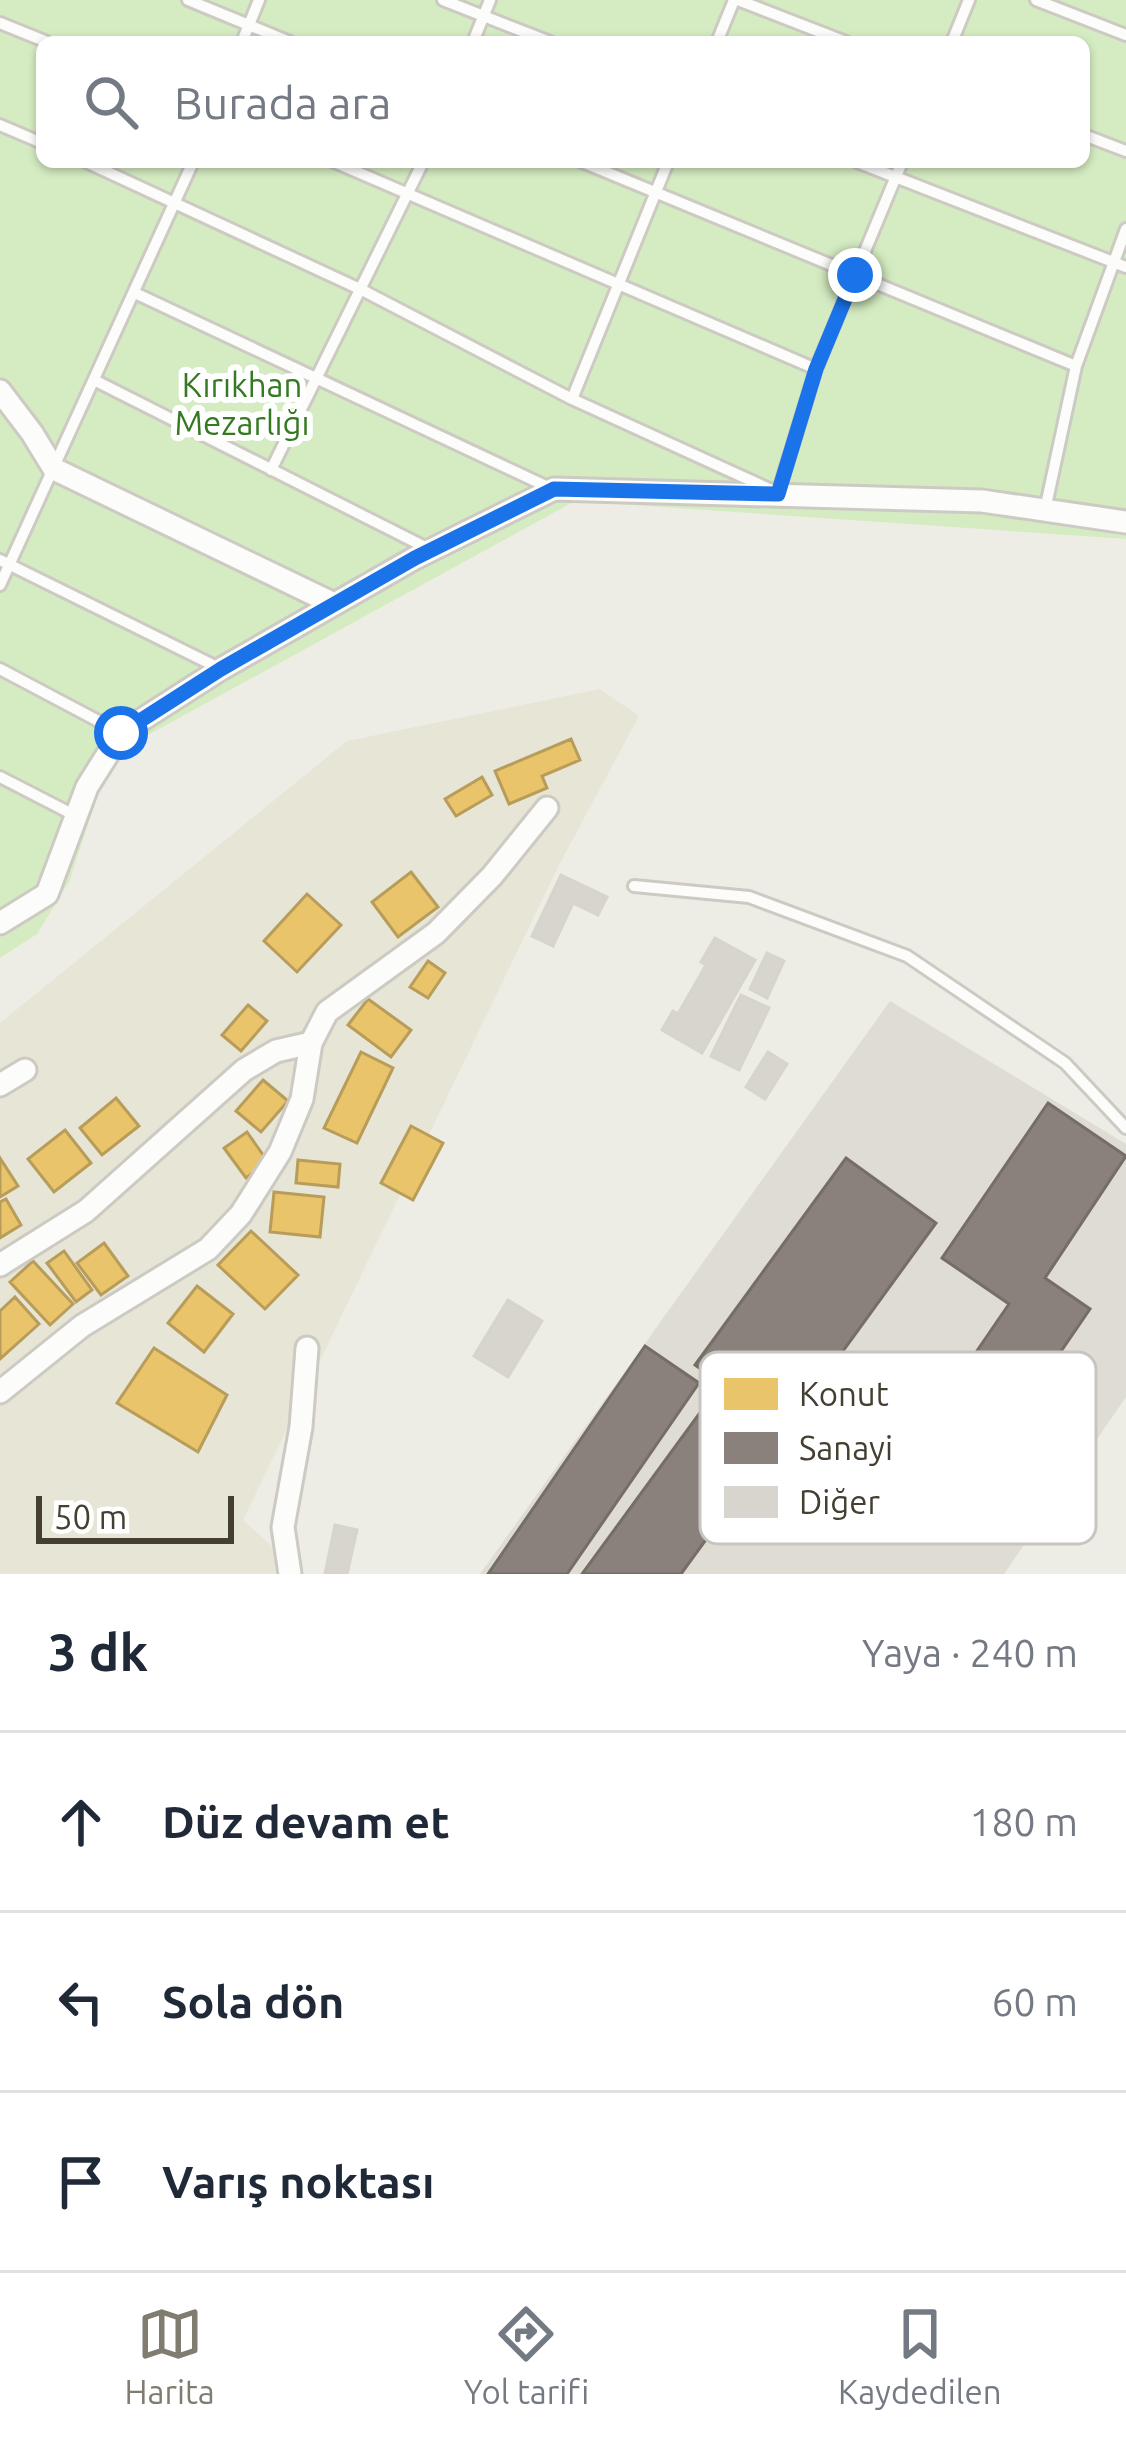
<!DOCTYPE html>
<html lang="tr">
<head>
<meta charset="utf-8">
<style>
	body { margin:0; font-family:Ubuntu,sans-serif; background:#f2f2f3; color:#1f2937 }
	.scale { position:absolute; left:36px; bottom:30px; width:198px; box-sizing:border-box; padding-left:12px; border:6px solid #443f31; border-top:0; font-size:33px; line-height:42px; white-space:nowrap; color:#443f31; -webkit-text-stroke:9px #fff; paint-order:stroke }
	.stop { position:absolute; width:36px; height:36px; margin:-27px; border:9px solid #1a73e8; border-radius:50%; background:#fff }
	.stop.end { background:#1a73e8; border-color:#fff; box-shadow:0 3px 12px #0008 }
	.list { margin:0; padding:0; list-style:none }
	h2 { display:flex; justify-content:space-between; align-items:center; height:156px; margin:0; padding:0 48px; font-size:51px }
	h2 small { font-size:39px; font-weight:400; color:#747a83 }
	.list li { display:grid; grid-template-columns:78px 1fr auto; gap:36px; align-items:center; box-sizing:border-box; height:180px; padding:0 48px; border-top:3px solid #e0e1e3 }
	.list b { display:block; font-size:45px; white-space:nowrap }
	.list em { font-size:39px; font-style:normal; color:#747a83 }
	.icon { flex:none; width:66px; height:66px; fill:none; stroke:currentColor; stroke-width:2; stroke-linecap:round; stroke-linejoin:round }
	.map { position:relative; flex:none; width:1126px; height:1574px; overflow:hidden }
	.search { position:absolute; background:#fff; box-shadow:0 3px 9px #0004; left:36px; right:36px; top:36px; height:132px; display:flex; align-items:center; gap:30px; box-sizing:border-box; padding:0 42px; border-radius:18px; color:#747a83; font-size:45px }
	.sheet { height:696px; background:#fff }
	nav { display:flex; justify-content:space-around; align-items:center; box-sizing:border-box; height:168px; border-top:3px solid #e0e1e3; background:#fff; font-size:33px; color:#747a83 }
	nav a { display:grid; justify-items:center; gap:6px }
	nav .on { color:#807c70 }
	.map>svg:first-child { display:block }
	.residential { fill:#e7e5d5 }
	.industrial { fill:#dedcd3 }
	.green { fill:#d5ecc2; fill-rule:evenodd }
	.homes { fill:#e9c46a; stroke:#b89c59; stroke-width:3 }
	.industry { fill:#8a817c; stroke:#756d66; stroke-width:3 }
	.building { fill:#d7d5cd; stroke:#d6d4cb; stroke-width:3 }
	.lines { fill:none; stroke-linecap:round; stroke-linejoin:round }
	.service-casing { stroke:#cccac3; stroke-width:16 }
	.minor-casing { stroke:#cccac3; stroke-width:27 }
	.service { stroke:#fcfcfb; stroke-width:10 }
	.minor { stroke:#fcfcfb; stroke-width:21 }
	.route { stroke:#1a73e8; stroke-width:15 }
	.labels { text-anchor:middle; stroke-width:12; stroke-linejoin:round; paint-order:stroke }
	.park-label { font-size:33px; fill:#357921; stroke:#fff }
	.key { fill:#fff; stroke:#c7c5c1; stroke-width:3 }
	.key-label { font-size:33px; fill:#443f31 }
</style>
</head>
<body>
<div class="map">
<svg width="1126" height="1574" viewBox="0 0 1126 1574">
	<rect width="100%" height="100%" fill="#eeede5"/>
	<!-- residential -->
	<path class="residential" d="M600,689L639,716L559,865L243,1520L303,1574H0V1023L347,741Z"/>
	<!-- industrial -->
	<path class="industrial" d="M890,1001L1126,1144V1397L1004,1574H480Z"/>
	<!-- green -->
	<path class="green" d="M0,0H1126V539L575,501L128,746L100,788L69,882L37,934L0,958ZM42,42H1084V162H42Z"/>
	<!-- homes -->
	<path class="homes" d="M571,739L580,760L542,776L547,788L509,804L495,771Z
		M482,777L492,795L456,816L445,799Z
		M411,872L438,907L398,937L372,902Z
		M307,894L341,925L297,972L264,941Z
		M428,961L445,973L428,998L410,987Z
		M368,999L411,1030L391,1057L348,1025Z
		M248,1005L267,1021L241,1051L222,1035Z
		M361,1052L393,1068L357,1143L324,1128Z
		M263,1080L288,1101L261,1132L236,1111Z
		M116,1098L139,1126L102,1155L80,1128Z
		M411,1126L443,1143L413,1200L381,1183Z
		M65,1130L91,1163L54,1192L28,1159Z
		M247,1132L268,1162L246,1178L224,1148Z
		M0,1158L18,1186L0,1197Z
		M298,1160L340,1164L338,1187L296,1183Z
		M274,1192L324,1197L320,1237L270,1232Z
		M6,1199L21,1225L0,1238V1202Z
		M251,1231L298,1275L265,1309L218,1265Z
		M104,1243L128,1276L101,1295L77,1263Z
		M64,1251L92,1290L76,1302L47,1263Z
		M33,1261L73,1304L50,1325L10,1282Z
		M197,1286L233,1314L204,1352L168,1323Z
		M15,1297L39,1324L0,1359V1311Z
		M154,1348L227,1395L198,1452L117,1403Z"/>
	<!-- industry -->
	<path class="industry" d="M1048,1103L1126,1156L1045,1278L1090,1309L931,1541L874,1501L1009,1304L942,1258Z
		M846,1158L936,1223L681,1574H582L721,1384L695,1365Z
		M645,1346L699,1383L567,1574H488Z"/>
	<!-- building -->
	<path class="building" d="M561,875L607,897L598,915L573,903L553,946L532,936Z
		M715,938L755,960L702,1053L662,1030L673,1011L678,1014L706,965L701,962Z
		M767,953L784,961L767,998L750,989Z
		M741,995L769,1008L739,1070L711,1056Z
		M768,1052L787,1064L765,1099L746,1087Z
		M508,1300L542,1321L508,1377L474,1356Z
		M335,1525L357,1530L347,1574H325Z"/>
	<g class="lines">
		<!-- service casing -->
		<g class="service-casing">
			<path id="service" d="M188,0L290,42
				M443,0L550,42
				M738,0L846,42
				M1036,0L1126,35
				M0,23L47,42
				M242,42L259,0
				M473,42L490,0
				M717,42L734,0
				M952,42L969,0
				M0,125L42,143
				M1084,135L1126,151
				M86,162L362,290L572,399L778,493L816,369L902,162
				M334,162L816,369
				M582,162L1076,366
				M857,162L1126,267
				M135,293L550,488
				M94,380L429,549
				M572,399L668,162
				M271,470L423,162
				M1045,510L1076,366L1126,229
				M0,560L221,669
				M0,585L193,162
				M0,669L121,733
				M0,777L76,816
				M634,886L749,897L907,956L1065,1063L1126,1128"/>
		</g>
		<!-- minor casing -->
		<g class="minor-casing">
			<path id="minor" d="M0,391L32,433L54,469L334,604
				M0,923L47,894L87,787L121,733L221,669L415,558L554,489L982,501L1126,522
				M0,1085L25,1070
				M0,1265L86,1211L244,1070L276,1051L311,1043
				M0,1392L82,1326L208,1249L241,1214L280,1152L302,1099L311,1043L327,1012L436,933L492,876L547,808
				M290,1574L283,1527L301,1427L307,1348"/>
		</g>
		<!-- service -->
		<use href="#service" class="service"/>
		<!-- minor -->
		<use href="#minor" class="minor"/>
	</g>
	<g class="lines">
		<!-- route -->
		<path class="route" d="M121,733L221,669L415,558L554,489L778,494L816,369L855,275"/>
	</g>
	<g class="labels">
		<!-- park labels -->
		<g class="park-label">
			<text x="242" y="397">Kırıkhan<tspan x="242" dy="38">Mezarlığı</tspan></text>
		</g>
	</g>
	<!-- legend -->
	<rect x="700" y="1352" width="396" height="192" rx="18" class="key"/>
	<rect x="724" y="1378" width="54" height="32" fill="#e9c46a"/>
	<rect x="724" y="1432" width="54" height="32" fill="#8a817c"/>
	<rect x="724" y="1486" width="54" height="32" fill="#d7d5cd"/>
	<g class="key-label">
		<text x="799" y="1406">Konut</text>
		<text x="799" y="1460">Sanayi</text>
		<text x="799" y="1514">Diğer</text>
	</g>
</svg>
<div class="scale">50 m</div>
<div class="stop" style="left:121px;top:733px"></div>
<div class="stop end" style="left:855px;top:275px"></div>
<div class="search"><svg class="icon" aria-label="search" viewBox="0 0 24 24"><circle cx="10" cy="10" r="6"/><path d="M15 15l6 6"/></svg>Burada ara</div>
</div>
<section class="sheet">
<h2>3 dk<small>Yaya · 240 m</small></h2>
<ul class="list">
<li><svg class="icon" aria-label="ahead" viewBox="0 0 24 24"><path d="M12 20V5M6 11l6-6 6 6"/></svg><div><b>Düz devam et</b></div><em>180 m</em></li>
<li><svg class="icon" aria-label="left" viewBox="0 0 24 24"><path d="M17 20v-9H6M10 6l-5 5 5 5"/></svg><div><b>Sola dön</b></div><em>60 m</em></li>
<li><svg class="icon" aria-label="arrive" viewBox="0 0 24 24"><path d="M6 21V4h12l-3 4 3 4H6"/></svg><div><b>Varış noktası</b></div></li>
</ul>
</section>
<nav>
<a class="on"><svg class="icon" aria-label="map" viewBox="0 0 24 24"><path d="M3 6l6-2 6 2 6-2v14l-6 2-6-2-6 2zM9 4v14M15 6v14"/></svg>Harita</a>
<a><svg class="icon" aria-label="directions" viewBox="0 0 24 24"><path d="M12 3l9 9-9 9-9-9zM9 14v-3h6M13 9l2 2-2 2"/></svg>Yol tarifi</a>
<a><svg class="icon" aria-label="saved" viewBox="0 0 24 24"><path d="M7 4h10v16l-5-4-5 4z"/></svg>Kaydedilen</a>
</nav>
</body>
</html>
